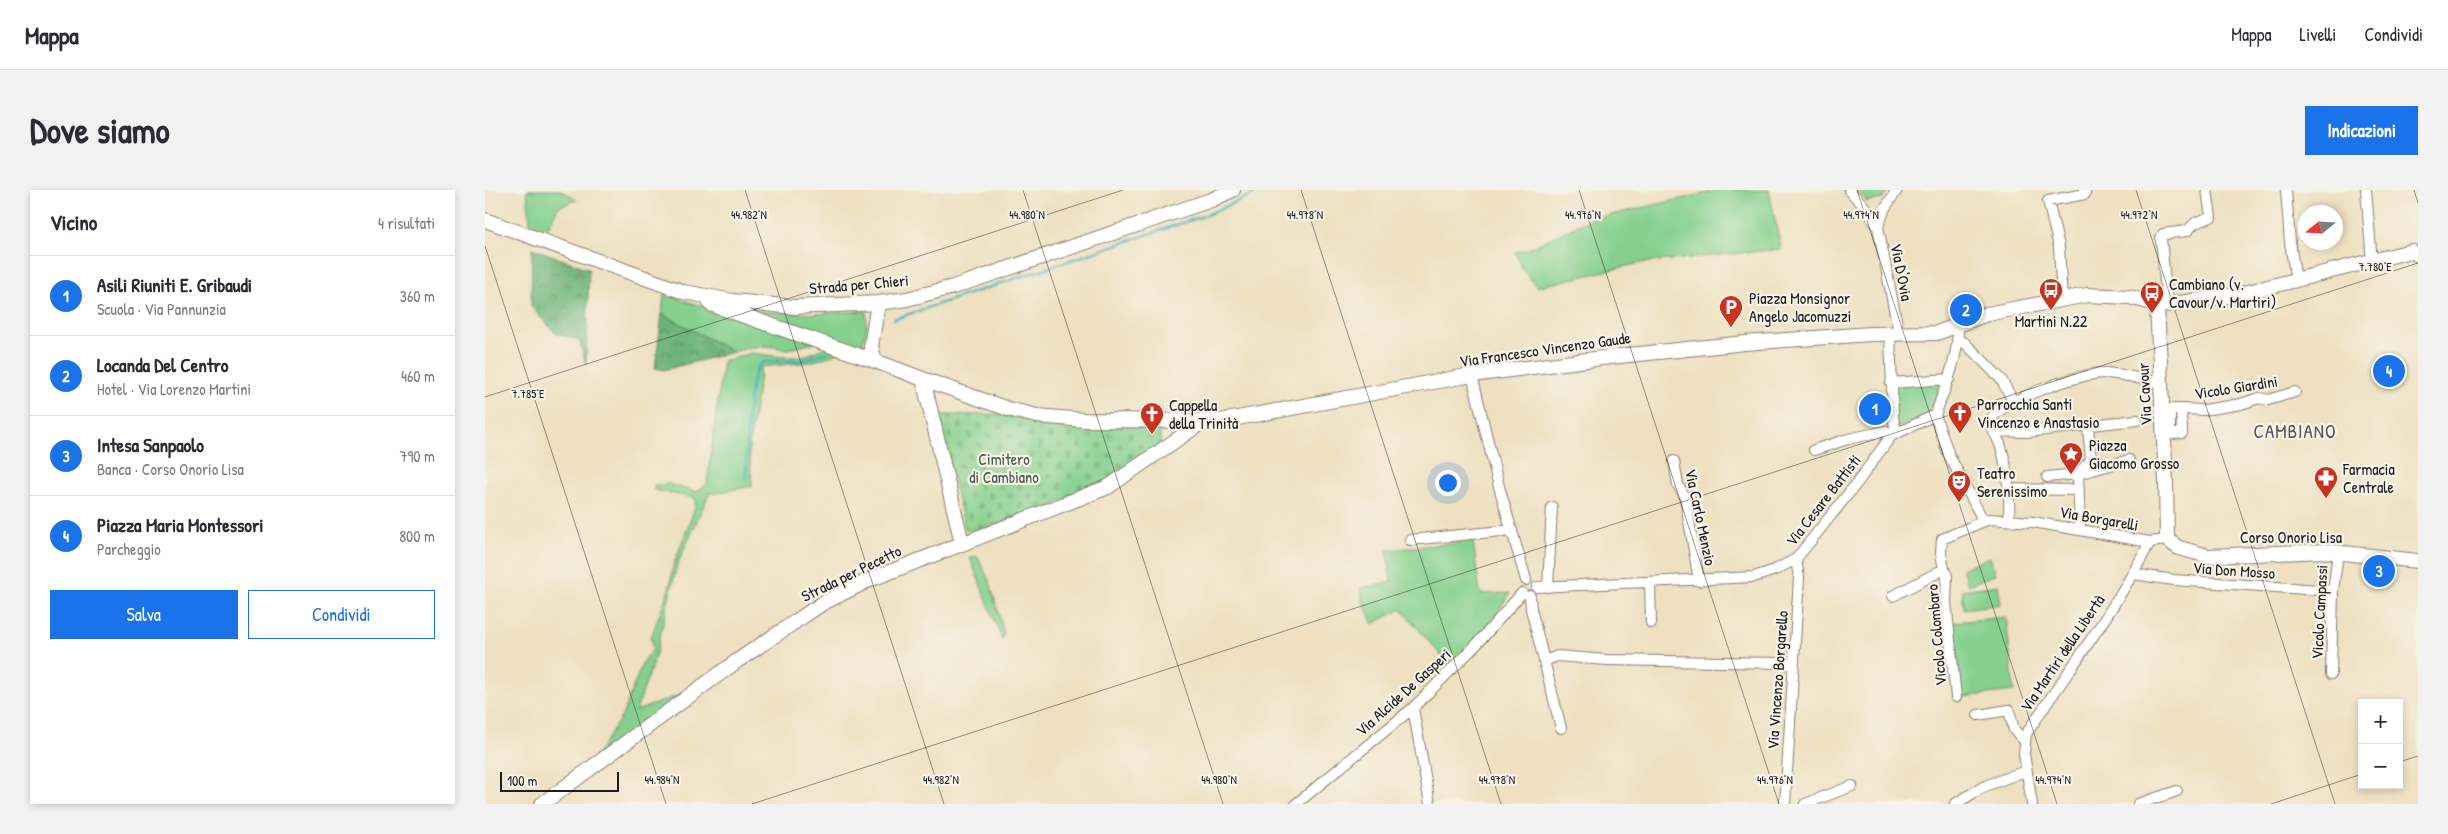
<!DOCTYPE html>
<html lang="it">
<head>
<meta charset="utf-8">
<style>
	body { margin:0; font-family:"Patrick Hand",sans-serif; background:#f2f2f3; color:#2b2b33 }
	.controls { position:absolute; right:15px; bottom:15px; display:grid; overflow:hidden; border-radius:0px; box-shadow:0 2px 8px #0003 }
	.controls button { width:45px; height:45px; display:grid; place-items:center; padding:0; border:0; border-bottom:1px solid #e1e1e2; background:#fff; color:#2b2b33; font:25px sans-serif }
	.compass { position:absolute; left:1813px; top:15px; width:45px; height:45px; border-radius:50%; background:#fff; box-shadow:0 2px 8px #0003; rotate:252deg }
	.scale { position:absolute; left:15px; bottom:12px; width:119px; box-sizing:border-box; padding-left:5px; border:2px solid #1c1c1c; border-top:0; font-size:14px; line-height:18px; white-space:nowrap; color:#1c1c1c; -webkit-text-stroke:4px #f7f3e8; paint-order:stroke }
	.you { position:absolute; left:962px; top:292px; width:18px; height:18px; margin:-12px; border:4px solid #fff; border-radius:50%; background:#1a73e8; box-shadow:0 0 0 8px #1a73e833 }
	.badge { display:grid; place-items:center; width:32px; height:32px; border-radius:50%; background:#1a73e8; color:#fff; font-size:16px; font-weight:700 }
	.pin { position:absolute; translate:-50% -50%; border:2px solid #fff; box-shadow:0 1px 5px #0006 }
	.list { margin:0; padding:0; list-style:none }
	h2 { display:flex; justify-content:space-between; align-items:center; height:65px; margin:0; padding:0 20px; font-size:21px }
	h2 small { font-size:16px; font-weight:400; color:#7c7c81 }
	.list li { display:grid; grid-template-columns:32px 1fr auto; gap:15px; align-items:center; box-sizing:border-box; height:80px; padding:0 20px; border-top:1px solid #e1e1e2 }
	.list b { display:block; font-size:19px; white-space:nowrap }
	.list p { margin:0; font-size:16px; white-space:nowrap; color:#7c7c81 }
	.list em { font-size:16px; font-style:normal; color:#7c7c81 }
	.actions { display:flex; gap:10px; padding:15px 20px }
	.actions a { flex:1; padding:11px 0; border:1px solid #1a73e8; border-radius:0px; text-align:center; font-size:18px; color:#1a73e8 }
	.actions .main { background:#1a73e8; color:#fff }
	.map { position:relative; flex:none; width:1933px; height:614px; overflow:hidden; border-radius:0px }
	header { display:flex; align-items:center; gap:30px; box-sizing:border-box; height:70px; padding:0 25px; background:#fff; border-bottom:1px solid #e1e1e2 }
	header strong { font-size:24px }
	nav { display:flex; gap:28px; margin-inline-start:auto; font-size:18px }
	.intro { display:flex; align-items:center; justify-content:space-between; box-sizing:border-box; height:120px; padding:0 30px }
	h1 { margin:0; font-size:35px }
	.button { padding:12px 22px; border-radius:0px; background:#1a73e8; color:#fff; font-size:18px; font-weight:700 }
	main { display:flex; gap:30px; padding:0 30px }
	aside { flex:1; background:#fff; border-radius:0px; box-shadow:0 2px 8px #0003 }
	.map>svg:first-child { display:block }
	.green { fill:#85d08d; stroke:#507654 }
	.forest { fill:url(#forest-crowns); stroke:#44674a }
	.cemetery { fill:url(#cemetery-stones); stroke:#507654 }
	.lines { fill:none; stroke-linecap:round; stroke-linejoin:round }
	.stream { stroke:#3eaeb9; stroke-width:2.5 }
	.street-casing { stroke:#857e6e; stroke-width:12 }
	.secondary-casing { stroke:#857e6e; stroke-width:16 }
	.street { stroke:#fff; stroke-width:10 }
	.secondary { stroke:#fff; stroke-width:14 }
	.ticks { fill:none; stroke:#1c1c1c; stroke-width:1; stroke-opacity:0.45 }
	.labels { text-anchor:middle; stroke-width:4.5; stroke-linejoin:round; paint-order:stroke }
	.street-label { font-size:16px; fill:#1c1c1c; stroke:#f7f3e8 }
	.poi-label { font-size:16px; fill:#1c1c1c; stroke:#f7f3e8; text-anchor:start }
	.park-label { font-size:16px; fill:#415b44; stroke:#f7f3e8 }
	.quarter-label { font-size:19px; letter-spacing:1px; fill:#5d4b60; stroke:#f7f3e8 }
	.ticks-label { font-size:12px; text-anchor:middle; fill:#1c1c1c; stroke:#f7f3e8; stroke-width:4.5; stroke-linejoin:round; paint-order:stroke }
</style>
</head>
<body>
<header>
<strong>Mappa</strong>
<nav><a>Mappa</a><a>Livelli</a><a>Condividi</a></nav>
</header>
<div class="intro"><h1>Dove siamo</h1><a class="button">Indicazioni</a></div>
<main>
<aside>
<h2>Vicino<small>4 risultati</small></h2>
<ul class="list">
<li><span class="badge">1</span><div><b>Asili Riuniti E. Gribaudi</b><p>Scuola · Via Pannunzia</p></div><em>360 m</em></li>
<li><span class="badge">2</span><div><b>Locanda Del Centro</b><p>Hotel · Via Lorenzo Martini</p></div><em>460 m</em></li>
<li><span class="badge">3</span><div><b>Intesa Sanpaolo</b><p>Banca · Corso Onorio Lisa</p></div><em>790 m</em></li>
<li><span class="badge">4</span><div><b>Piazza Maria Montessori</b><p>Parcheggio</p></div><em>800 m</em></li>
</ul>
<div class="actions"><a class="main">Salva</a><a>Condividi</a></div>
</aside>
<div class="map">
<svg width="1933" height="614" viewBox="0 0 1933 614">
	<defs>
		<pattern id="forest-crowns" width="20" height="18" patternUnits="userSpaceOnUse" patternTransform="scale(1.25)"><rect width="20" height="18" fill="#6cb278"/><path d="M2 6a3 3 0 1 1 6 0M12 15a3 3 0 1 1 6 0" fill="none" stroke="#589062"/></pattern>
		<pattern id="cemetery-stones" width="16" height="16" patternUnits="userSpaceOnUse" patternTransform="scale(1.25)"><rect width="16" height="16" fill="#85d08d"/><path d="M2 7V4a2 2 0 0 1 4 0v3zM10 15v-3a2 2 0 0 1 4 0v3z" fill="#72b279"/></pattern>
	</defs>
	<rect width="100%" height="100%" fill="#f7f3e8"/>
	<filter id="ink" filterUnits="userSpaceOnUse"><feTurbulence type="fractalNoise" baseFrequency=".02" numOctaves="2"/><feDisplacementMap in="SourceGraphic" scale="10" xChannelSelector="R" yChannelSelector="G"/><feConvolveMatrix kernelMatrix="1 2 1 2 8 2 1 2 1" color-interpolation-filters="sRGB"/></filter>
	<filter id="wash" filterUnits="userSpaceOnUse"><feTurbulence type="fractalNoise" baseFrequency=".0096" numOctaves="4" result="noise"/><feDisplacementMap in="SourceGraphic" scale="20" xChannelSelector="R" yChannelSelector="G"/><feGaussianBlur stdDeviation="1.12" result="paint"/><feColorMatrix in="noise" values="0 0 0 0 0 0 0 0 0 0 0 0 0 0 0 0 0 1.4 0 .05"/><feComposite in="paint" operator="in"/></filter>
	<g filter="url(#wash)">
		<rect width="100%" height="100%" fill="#eee0c0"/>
		<!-- green -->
		<path class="green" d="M42,0H76L92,10L73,17L64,36L46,41Z
			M1234,0H1284L1296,59L1155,73L1052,97L1039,82L1030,62L1042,59L1104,30Z
			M1372,0H1405L1398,9L1382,12Z
			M179,104L330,153L303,159L282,156L267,157L248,162L177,124Z
			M268,121L328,124L381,121L382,137L376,158L369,163Z
			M341,157L354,163L326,172L276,177L264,257L267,296L224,304L192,375L170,467L151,521L192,506L194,508L104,576L137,526L159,469L168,460L166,448L185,395L188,376L210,318V308L169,300V295L183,294L211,302L222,294L238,171L267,163L297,167H317Z
			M1460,190L1448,223L1412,238L1407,194Z
			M988,351L995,404L1025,403L1004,435L966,477L916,419L888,434L878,411L875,398L906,392L902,360Z
			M492,366L505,392L519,443L517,449L485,368Z
			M1505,367L1511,384L1483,395L1477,379Z
			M1513,395L1516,414L1479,419L1477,400Z
			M1521,427L1529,501L1477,507L1469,432Z"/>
		<!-- forest -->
		<path class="forest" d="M47,58L104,79L101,174L94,150L70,143L46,116Z
			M177,124L248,162L179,180L170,178Z"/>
		<!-- cemetery -->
		<path class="cemetery" d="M520,224L558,235L674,236L676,257L628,290L537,328L481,341L452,225Z"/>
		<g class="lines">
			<!-- stream -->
			<path class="stream" d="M409,129L724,24L777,0
				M261,289C262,266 259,182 278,172L319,170L343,162"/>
		</g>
	</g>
	<g filter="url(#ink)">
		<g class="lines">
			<!-- street casing -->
			<g class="street-casing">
				<path id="street" d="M1364,0L1381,18L1393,37
					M1412,0L1400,18L1393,37L1414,144
					M1801,0L1805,52L1811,91
					M1881,0L1887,72
					M1577,110L1574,57L1563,11L1600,4V0
					M1682,114L1676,48L1678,44L1702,41L1710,33L1726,27L1722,0
					M1405,144L1408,227L1411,242
					M1474,150L1480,153L1516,189L1528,211
					M987,185L1013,293L1041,390
					M1406,193L1464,189
					M1696,219L1719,220L1756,214L1774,208L1783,210L1810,202
					M1450,225L1464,265L1498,330
					M1508,241L1542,242L1652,230
					M1679,245L1697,243L1696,219H1685V244
					M1329,260L1363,249L1401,241L1406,246
					M1189,271L1193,295L1200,307L1214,391
					M1562,287L1593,284L1644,270
					M1524,299L1594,300
					M1524,330C1525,305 1523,277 1515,254C1512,247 1507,240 1504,232C1513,211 1593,184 1617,183C1637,183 1657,190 1677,193
					M1595,339L1593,284L1606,270L1603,237
					M925,350L1027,340
					M1459,379L1462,386L1461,412L1471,507
					M1648,384L1689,390L1848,401
					M1165,392L1166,433
					M1052,397L1269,387L1290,380L1311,369L1372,293L1406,246L1450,225C1461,196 1474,166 1473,135
					M1063,397L1067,317
					M1045,406L1046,419L1076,538
					M1408,406L1459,379L1456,363L1457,349L1504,329L1548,332L1665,352
					M1060,471L1072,466L1122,470L1296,473L1307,475
					M1846,484L1848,401L1853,363
					M928,518L945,614
					M1493,525L1524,520L1529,540L1539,550
					M811,614L928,518L992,454L1037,403
					M1300,614L1314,388L1311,369
					M1320,614L1367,596
					M1470,614L1498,597L1540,581
					M1547,614L1539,564L1541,544C1583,481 1630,420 1665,352L1682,350
					M1653,614L1692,601"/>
			</g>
			<!-- secondary casing -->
			<g class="secondary-casing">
				<path id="secondary" d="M0,30L199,102L248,111L310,117L393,113L422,109L468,97L726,10L748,0
					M393,113L386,157L390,171L438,189L477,353
					M225,114L390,171
					M1672,116L1681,291L1682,350L1694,358L1723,366L1840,361L1933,371
					M1672,116L1751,105L1926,61L1933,65
					M438,189L523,219L552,226L599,230L736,231L987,185L1125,167L1260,153L1386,144L1452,143L1502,124L1602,105L1644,107L1668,113L1672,116
					M57,614L252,471L338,413L384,390L623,297L713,235L714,231"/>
			</g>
			<!-- street -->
			<use href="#street" class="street"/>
			<!-- secondary -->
			<use href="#secondary" class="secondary"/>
		</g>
	</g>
	<!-- ticks -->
	<path class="ticks" d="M260,0L459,614M538,0L738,614M816,0L1016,614M1094,0L1294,614M1372,0L1572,614M1651,0L1850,614M1929,0L1933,13M0,56L181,614M0,207L638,0M1914,572L1933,566M267,614L1933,73M1786,614L1877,584"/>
	<!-- icons -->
	<defs>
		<g id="bus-pin" transform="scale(1.25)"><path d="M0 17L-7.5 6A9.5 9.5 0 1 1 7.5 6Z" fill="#c8321e" stroke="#f7f3e8"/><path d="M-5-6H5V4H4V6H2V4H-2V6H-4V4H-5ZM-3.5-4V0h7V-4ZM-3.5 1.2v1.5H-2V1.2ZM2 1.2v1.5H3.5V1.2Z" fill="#fff"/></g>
		<g id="parking-pin" transform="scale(1.25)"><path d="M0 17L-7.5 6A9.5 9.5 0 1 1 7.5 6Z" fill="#c8321e" stroke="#f7f3e8"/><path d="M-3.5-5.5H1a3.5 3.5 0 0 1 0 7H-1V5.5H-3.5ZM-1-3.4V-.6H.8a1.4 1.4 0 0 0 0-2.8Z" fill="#fff"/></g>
		<g id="church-pin" transform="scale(1.25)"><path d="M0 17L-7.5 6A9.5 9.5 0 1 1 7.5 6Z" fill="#c8321e" stroke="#f7f3e8"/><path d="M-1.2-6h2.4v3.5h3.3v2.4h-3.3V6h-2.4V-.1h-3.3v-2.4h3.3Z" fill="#fff"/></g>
		<g id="sight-pin" transform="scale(1.25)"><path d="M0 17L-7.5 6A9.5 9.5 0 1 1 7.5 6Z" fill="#c8321e" stroke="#f7f3e8"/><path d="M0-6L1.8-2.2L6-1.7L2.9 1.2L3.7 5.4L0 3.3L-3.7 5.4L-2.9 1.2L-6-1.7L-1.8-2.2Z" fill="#fff"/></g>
		<g id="pharmacy-pin" transform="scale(1.25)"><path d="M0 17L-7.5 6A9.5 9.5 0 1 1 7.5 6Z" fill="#c8321e" stroke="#f7f3e8"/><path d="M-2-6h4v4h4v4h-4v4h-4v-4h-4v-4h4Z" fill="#fff"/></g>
		<g id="theatre-pin" transform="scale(1.25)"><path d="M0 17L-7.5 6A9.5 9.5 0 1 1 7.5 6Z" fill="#c8321e" stroke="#f7f3e8"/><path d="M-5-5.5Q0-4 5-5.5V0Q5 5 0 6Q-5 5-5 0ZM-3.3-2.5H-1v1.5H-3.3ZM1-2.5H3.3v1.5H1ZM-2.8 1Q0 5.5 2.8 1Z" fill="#fff"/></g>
	</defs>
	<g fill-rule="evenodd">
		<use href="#bus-pin" x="1566" y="100"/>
		<use href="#bus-pin" x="1667" y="103"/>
		<use href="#parking-pin" x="1246" y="117"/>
		<use href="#church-pin" x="1475" y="223"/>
		<use href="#church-pin" x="667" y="224"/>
		<use href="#sight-pin" x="1586" y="264"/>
		<use href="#pharmacy-pin" x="1841" y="288"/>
		<use href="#theatre-pin" x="1474" y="292"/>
	</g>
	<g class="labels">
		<!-- street labels -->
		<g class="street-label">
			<text transform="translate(1417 82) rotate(79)" y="6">Via D'Ovia</text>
			<text transform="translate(374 94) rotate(-5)" y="6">Strada per Chieri</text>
			<text transform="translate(1060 159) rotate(-8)" y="6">Via Francesco Vincenzo Gaude</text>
			<text transform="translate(1751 197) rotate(-9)" y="6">Vicolo Giardini</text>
			<text transform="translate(1659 204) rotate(-93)" y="6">Via Cavour</text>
			<text transform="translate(1338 310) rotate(-52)" y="6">Via Cesare Battisti</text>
			<text transform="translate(1216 327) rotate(78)" y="6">Via Carlo Menzio</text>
			<text transform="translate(1614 328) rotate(10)" y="6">Via Borgarelli</text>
			<text x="1806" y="353">Corso Onorio Lisa</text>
			<text transform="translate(1749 380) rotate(4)" y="6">Via Don Mosso</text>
			<text transform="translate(366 383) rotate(-26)" y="6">Strada per Pecetto</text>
			<text transform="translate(1834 422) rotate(-87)" y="6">Vicolo Campassi</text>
			<text transform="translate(1451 445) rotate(-95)" y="6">Vicolo Colombaro</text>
			<text transform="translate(1577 463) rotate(-56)" y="6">Via Martiri della Libertà</text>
			<text transform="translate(1292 490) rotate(-86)" y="6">Via Vincenzo Borgarello</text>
			<text transform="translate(918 502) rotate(-42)" y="6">Via Alcide De Gasperi</text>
		</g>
		<!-- poi labels -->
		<g class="poi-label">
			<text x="1684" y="100">Cambiano (v.<tspan x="1684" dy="18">Cavour/v. Martiri)</tspan></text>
			<text x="1264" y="114">Piazza Monsignor<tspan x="1264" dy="18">Angelo Jacomuzzi</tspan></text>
			<text x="1566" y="137" text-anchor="middle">Martini N.22</text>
			<text x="1492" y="220">Parrocchia Santi<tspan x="1492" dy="18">Vincenzo e Anastasio</tspan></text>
			<text x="684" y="221">Cappella<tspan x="684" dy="18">della Trinità</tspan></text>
			<text x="1604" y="261">Piazza<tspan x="1604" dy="18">Giacomo Grosso</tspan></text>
			<text x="1858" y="285">Farmacia<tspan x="1858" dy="18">Centrale</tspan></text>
			<text x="1492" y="289">Teatro<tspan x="1492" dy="18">Serenissimo</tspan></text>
		</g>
		<!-- park labels -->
		<g class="park-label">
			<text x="519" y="275">Cimitero<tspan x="519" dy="18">di Cambiano</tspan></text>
		</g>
		<!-- quarter labels -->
		<g class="quarter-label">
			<text x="1810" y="248">CAMBIANO</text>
		</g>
	</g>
	<g class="ticks-label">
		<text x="264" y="29">44.982°N</text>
		<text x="542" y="29">44.980°N</text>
		<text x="820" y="29">44.978°N</text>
		<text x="1098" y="29">44.976°N</text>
		<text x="1376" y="29">44.974°N</text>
		<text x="1654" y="29">44.972°N</text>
		<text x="1890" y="81">7.780°E</text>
		<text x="43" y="208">7.785°E</text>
		<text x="177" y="594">44.984°N</text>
		<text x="456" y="594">44.982°N</text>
		<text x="734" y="594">44.980°N</text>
		<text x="1012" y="594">44.978°N</text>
		<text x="1290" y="594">44.976°N</text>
		<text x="1568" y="594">44.974°N</text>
	</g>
</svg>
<div class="controls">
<button>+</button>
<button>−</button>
</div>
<svg class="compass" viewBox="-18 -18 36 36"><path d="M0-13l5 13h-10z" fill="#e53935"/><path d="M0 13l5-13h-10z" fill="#7c7c81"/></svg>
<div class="scale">100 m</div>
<div class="you"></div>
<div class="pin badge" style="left:1390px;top:219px">1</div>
<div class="pin badge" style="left:1481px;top:120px">2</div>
<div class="pin badge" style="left:1894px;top:381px">3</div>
<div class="pin badge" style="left:1904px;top:181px">4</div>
</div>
</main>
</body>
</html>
